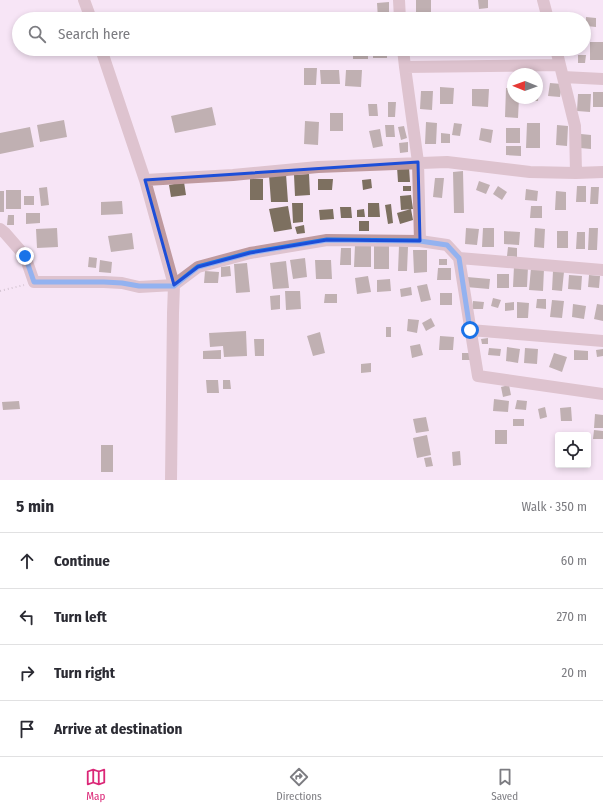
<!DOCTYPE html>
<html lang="en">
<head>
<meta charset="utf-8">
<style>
	body { margin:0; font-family:"Fira Sans Condensed",sans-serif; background:#f7f7f7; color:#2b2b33 }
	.controls { position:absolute; right:12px; bottom:12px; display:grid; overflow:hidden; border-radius:4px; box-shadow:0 2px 6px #0003 }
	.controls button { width:36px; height:36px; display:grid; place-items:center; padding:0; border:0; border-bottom:1px solid #e1e1e2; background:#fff; color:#2b2b33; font:20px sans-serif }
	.compass { position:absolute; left:507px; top:68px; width:36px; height:36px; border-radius:50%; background:#fff; box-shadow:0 2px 6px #0003; rotate:271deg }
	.stop { position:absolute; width:12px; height:12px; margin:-9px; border:3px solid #1a73e8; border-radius:50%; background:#fff }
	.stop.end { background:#1a73e8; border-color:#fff; box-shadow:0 1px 4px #0008 }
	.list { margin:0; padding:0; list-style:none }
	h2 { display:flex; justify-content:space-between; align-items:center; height:52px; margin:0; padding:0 16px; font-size:17px }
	h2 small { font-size:13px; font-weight:400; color:#7c7c81 }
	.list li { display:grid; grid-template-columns:26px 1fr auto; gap:12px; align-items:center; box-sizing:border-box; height:56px; padding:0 16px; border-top:1px solid #e1e1e2 }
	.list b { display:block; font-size:15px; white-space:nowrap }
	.list em { font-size:13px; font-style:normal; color:#7c7c81 }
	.icon { flex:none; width:22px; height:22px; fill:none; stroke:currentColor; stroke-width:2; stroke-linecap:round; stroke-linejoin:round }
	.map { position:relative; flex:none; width:603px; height:480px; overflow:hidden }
	.search { position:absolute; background:#fff; box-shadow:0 2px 6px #0003; left:12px; right:12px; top:12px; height:44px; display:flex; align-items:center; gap:10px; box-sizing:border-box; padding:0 14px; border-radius:22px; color:#7c7c81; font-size:15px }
	.sheet { height:276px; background:#fff }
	nav { display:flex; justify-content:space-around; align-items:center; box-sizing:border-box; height:56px; border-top:1px solid #e1e1e2; background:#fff; font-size:11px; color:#7c7c81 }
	nav a { display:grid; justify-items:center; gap:2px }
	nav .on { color:#db2777 }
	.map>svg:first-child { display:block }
	.building { fill:#7d7060 }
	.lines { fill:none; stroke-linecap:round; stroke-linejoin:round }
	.path { stroke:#a99ba8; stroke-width:2; stroke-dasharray:1 3; stroke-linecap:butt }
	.minor { stroke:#bf9a9f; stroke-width:12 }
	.route { stroke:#1a73e8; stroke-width:5 }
	.marked { fill:none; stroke:#1d4ed8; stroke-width:3; stroke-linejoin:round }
</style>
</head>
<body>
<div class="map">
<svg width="603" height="480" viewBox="0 0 603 480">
	<rect width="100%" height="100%" fill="#f7e5f6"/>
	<!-- building -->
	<path class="building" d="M416,0H431V15L416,14Z
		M478,0H488V8L479,9Z
		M389,2V19H378L377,3Z
		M358,13H368V19H358Z
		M476,17L485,18V19H476Z
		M526,17H538V19H526Z
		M570,17H581V19H569Z
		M586,17L596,18V27L586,26Z
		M584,34H587V45H584Z
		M590,42H603V60H590Z
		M353,49H368V59H353Z
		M373,49H387V58H373Z
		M514,49H523V52H514Z
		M534,49H546V53H534Z
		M562,49H575V54L562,55Z
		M578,55H586L585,63H578Z
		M304,68H317L316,85H304Z
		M320,70H339L340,84H321Z
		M346,70H362L361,87L345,86Z
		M550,83L562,84L560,97L548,96Z
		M440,87L454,88L453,104H440Z
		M506,88H513V98H519L518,118L505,117Z
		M472,89H489L488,107L472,106Z
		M537,89H539L538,101H526V98H537Z
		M421,91H433L432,110L420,109Z
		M593,92H603V107H593Z
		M578,94H591L590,112L577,111Z
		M388,102H396L395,117H388Z
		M368,104H377L378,116H369Z
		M212,107L216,125L175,133L171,116Z
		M330,113H343V131H330Z
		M64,120L67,137L40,142L37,125Z
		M305,121L319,122L318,145L304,144Z
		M426,122L437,123L436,144H425Z
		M454,123L462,124L460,136L452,135Z
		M527,123H540V148H526Z
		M385,125H394L395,137H386Z
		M557,125L568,126L567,146L556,145Z
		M404,126L407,138L401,140L398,127Z
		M30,127L34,147L0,154V133Z
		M481,128L493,130L491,143L479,140Z
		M506,128H520V143H506Z
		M380,129L383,146L373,148L369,131Z
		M441,133L450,134V143H441Z
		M581,134L591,135V149L580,148Z
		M408,142V152L400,153L399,143Z
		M506,146H521V156L506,155Z
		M397,167H409L410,182H398Z
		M463,171L464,213H454L453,172Z
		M286,174L288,202H271L269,175Z
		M309,174L310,195L295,196L294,175Z
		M435,178H444L442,198L433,197Z
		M250,179H263V200H250Z
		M318,179H333L332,190H318Z
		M371,179L372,188L363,190L362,180Z
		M479,181L490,185L486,194L476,190Z
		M184,182L186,195L171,197L169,185Z
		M403,186H411V191H403Z
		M498,186L507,192L502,200L493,194Z
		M577,186H586V202H576Z
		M47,187L49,205L41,206L39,188Z
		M591,187H599L598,204H590Z
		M526,189L538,191L537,201L525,200Z
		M6,190H21V209H6Z
		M0,191H4V212H0Z
		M556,191L566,192V210H555Z
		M411,195L413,209L401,210L400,196Z
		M24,196H34V205H24Z
		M122,201L123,214L101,215V202Z
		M292,203H303V222L293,223Z
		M368,203H379L380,217H368Z
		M391,204L393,223L388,224L385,205Z
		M288,206L292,229L274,232L269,209Z
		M531,206H542V218H530Z
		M340,207H351L352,218H341Z
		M333,209L334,219L320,220L319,210Z
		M364,209L365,217H357V210Z
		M411,209L413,220L400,224L397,213Z
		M26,213H40V223L26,224Z
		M8,215H14V225H7Z
		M359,221H369V231H359Z
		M304,225L305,233L297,234L295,227Z
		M57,228L58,247L37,248L36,229Z
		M466,228L479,229L477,245L465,244Z
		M483,228H494V247H482Z
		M535,228L545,229L544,248L534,247Z
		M589,228H598L597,250H588Z
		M504,231L520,232L519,245L504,244Z
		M557,231H568V248H557Z
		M577,232H585V249H576Z
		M132,233L134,249L111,252L108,236Z
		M374,244H389V269H374Z
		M355,245L371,246V267H354Z
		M399,246L408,247L407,271H398Z
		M508,247L517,248V257L507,256Z
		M341,248H351V265H340Z
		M413,250H427V272L414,273Z
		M89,257L97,258L96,268L88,267Z
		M305,258L307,277L293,279L290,260Z
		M439,259H447V265H439Z
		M100,260L112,262L111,273L99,272Z
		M315,260H331L332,279H316Z
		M286,261L289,288L273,289L270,263Z
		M247,263L250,292L236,293L234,264Z
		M230,266L231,276L221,277V267Z
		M514,266L528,267L527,287H513Z
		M438,268H451V280H437Z
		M531,268L544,269L543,291L529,290Z
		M205,271L219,272L218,283H204Z
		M553,271L564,272L562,291L552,290Z
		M497,274H509V288H497Z
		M569,275L582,276L581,290L568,289Z
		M589,275L600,276L599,288L588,287Z
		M368,276L371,292L357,294L355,278Z
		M467,277L490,279L489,289L466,287Z
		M390,279L391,291L377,292V280Z
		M427,284L431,300L421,302L417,286Z
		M411,287L412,295L401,297L400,289Z
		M285,291H300L301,309L286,310Z
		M440,293H452V305H440Z
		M325,294H337V303H324Z
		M280,295V309L271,310L270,296Z
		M493,298L501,300L498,308L491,306Z
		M537,299H546V309L536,308Z
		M552,300L564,301L562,318L550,317Z
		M473,301L484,302L483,309H472Z
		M514,302V310L505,311V303Z
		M517,302L529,303L528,318H517Z
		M573,304L586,306L584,319L572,317Z
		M597,304L603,305V321L594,319Z
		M431,318L435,326L426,331L422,323Z
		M408,319L419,320L417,333L407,331Z
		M386,327H391V337H386Z
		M246,331L247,356L224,357L223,346L210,347L209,333Z
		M320,332L325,353L313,356L307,336Z
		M440,336L454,337L453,350H439Z
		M488,338V344H482L481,339Z
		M254,339H264V356H255Z
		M420,344L423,355L412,358L410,346Z
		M507,347L520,349L518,363L506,361Z
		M489,348L501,349L500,356L488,355Z
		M525,348L538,349L537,364L524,363Z
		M603,349V356L597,357L596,350Z
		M221,350V359H203V351Z
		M574,350L588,351V360H574Z
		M462,353H470V360H462Z
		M554,353L567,357L562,372L549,367Z
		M371,363V372L361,373V364Z
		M206,380H218L219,393H207Z
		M223,380H230L231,389H223Z
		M509,385L511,395L503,397L501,387Z
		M494,399L509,401L508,412L493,411Z
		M517,400L527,401L526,410L515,409Z
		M19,401L20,409L3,410L2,402Z
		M545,407L547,417L540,419L538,409Z
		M571,407L572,421H561L560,408Z
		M595,414L603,415V428H594Z
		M426,417L429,431L416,433L413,419Z
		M513,419H524V426H513Z
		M495,430H507V444H495Z
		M594,430L603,431V439H593Z
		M427,435L431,455L417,458L413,438Z
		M101,445H113V472H101Z
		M460,451L461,465L453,466L452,452Z
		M431,457L433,466L426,467L424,458Z"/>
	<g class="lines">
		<!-- path -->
		<path class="path" d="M0,291L24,285"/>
		<!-- minor -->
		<path class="minor" d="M84,0L91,19
			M399,0L400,19
			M543,0L548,19
			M101,49L145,180L174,285L173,313L171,480
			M403,49L405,67L418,162L420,241
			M556,49L575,126L576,173
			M405,67L560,65
			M563,77L603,79
			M145,180L233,175L318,167L447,162L530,172L576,173L603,172
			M0,229L5,233L25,256L34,282H104L122,283L139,287L174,285L198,267L250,253L327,240L420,241L447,245L459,258L478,376L603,394
			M459,258L603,270
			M470,330L603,341"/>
	</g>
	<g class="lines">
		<!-- route -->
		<path class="route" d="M25,256L34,282H104L122,283L139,286H174L198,267L250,253L327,240L420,241L447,245L459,258L470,330"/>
	</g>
	<!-- marked area -->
	<path d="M0 0H603V480H0ZM418,162L420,241L327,240L250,253L198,267L174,285L145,180Z" fill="#f7e5f6" fill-opacity=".55" fill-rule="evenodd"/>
	<path class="marked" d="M418,162L420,241L327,240L250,253L198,267L174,285L145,180Z"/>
</svg>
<div class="controls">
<button><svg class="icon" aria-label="locate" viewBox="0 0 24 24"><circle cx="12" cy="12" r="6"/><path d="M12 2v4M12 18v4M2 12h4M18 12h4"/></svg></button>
</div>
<svg class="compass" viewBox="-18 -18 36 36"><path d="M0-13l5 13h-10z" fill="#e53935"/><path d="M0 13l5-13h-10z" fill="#7c7c81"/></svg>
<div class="stop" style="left:470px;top:330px"></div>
<div class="stop end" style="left:25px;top:256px"></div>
<div class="search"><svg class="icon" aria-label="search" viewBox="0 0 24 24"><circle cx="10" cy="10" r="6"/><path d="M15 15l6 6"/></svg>Search here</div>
</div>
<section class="sheet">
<h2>5 min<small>Walk · 350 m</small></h2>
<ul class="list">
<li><svg class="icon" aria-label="ahead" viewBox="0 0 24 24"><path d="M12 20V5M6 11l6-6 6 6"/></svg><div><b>Continue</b></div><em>60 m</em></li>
<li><svg class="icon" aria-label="left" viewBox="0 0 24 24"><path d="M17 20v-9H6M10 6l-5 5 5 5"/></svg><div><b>Turn left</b></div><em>270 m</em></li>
<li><svg class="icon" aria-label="right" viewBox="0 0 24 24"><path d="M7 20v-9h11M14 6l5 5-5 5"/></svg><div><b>Turn right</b></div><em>20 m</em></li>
<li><svg class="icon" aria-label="arrive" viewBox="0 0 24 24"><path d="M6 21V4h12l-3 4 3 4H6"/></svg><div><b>Arrive at destination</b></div></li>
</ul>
</section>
<nav>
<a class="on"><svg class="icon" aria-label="map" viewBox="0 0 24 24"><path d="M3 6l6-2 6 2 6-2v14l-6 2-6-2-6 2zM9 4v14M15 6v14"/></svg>Map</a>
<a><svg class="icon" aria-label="directions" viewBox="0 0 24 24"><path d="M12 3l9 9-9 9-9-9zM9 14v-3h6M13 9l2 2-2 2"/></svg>Directions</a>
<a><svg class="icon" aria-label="saved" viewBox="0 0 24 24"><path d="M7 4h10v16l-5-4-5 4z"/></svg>Saved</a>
</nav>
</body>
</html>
